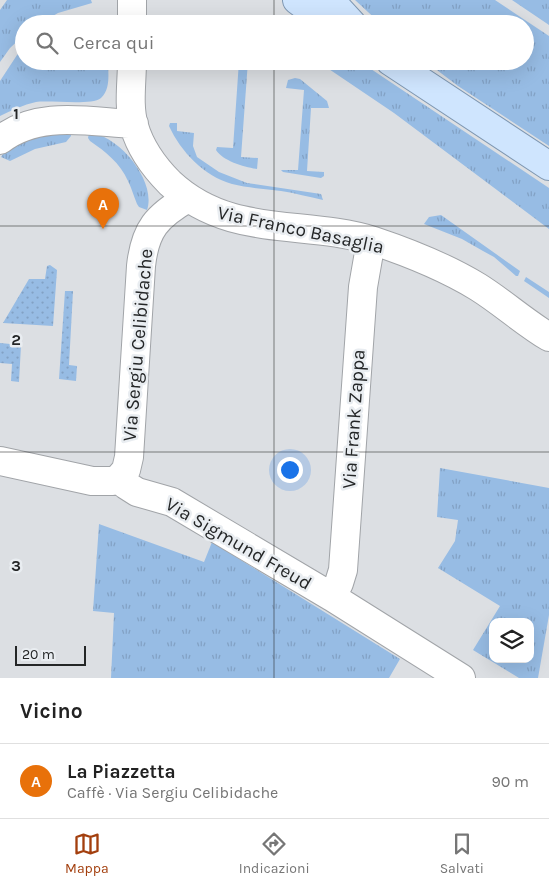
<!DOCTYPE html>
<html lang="it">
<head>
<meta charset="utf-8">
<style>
	body { margin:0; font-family:Karla,sans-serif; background:#f2f2f2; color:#222 }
	.controls { position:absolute; right:15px; bottom:15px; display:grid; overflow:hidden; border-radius:10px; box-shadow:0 5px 20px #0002 }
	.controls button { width:45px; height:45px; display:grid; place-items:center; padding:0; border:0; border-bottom:1px solid #e0e0e0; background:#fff; color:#222; font:25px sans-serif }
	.scale { position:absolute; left:15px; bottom:12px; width:71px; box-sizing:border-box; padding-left:5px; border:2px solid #242627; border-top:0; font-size:14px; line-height:18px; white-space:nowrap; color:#242627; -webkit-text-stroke:4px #e9edf1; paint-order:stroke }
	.you { position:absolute; left:289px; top:469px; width:18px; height:18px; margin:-12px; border:4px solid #fff; border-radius:50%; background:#1a73e8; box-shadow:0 0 0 8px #1a73e833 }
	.badge { display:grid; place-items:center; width:32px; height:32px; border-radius:50%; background:#a33f0e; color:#fff; font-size:16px; font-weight:700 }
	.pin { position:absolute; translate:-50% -41px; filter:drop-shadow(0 1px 2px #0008) }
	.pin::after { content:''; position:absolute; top:26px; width:18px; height:15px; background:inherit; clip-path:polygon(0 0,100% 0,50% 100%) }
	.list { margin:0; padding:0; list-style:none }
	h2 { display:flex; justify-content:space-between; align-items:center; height:65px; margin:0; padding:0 20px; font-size:21px }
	h2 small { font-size:16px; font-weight:400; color:#767676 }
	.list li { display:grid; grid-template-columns:32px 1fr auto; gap:15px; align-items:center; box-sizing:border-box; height:75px; padding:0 20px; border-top:1px solid #e0e0e0 }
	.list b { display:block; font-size:19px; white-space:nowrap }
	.list p { margin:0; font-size:16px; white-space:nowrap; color:#767676 }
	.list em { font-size:16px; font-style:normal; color:#767676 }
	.icon { flex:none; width:28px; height:28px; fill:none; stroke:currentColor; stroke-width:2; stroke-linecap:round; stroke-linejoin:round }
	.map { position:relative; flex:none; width:549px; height:678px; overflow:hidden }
	.search { position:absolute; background:#fff; box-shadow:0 5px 20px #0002; left:15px; right:15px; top:15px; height:55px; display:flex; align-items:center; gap:12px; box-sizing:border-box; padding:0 18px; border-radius:28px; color:#767676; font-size:19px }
	.sheet { height:140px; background:#fff }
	nav { display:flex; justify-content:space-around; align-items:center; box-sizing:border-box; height:70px; border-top:1px solid #e0e0e0; background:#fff; font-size:14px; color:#767676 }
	nav a { display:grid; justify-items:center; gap:2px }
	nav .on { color:#a33f0e }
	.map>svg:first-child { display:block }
	.grass { fill:url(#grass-tufts); fill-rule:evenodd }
	.garden { fill:url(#garden-dots) }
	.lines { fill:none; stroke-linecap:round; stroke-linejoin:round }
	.minor-casing { stroke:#a1a4a8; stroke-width:30 }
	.major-casing { stroke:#7e97b2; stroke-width:30 }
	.minor { stroke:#fff; stroke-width:28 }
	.major { stroke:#cfe5fe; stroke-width:28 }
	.grid { fill:none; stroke:#242627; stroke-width:1; stroke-opacity:0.55 }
	.labels { text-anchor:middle; stroke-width:5; stroke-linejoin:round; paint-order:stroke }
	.street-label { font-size:19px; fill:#242627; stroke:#e9edf1 }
	.grid-label { font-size:16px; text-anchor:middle; font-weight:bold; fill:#242627; stroke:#e9edf1; stroke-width:5; stroke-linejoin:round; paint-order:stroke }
</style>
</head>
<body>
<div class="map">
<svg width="549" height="678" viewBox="0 0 549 678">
	<defs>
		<pattern id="grass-tufts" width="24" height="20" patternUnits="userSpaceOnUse" patternTransform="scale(1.25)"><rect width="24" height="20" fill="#97bce4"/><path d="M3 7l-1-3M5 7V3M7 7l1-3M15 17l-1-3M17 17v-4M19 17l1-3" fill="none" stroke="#82a1c4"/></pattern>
		<pattern id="garden-dots" width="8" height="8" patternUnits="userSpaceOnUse" patternTransform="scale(1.25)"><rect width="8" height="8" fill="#97bce4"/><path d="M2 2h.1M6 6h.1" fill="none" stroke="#82a1c4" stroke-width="1.8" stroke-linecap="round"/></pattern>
	</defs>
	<rect width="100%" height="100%" fill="#dcdfe3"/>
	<!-- grass -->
	<path class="grass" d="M7,0H91L92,3L58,13L39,24H24V35L10,48L0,62V10Z
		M355,0H495L549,36V146L458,86L425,61H525V24H381Z
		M512,0H549V25Z
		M85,16H108V24H61Z
		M24,48V61H108C108,73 111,89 101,98C91,106 51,100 36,102C23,105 12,110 0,116V81L17,55Z
		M239,61H248L241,157L258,158L257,169C244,167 223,161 216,150L217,147L233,148Z
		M317,61H359L549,188V229L394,113Z
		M295,78L300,79L327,101L329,108H311L307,171L324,172V176L321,178L283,172L281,170H298L304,90L286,88L288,80Z
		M170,123H177V131L194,133L193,146L197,157L219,172L247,183L321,194L323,200C309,197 295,193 281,191C266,189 248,188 232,184C204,176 181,152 169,126Z
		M89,133C118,134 157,181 147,210L139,207L137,204C134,197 132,189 128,181C120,163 106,152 90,141L88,138Z
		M33,134H71V136L66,142L35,149L10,161L1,157L6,150Z
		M441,215L520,271L518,276H516L494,257L483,251L462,239L424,224L429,217Z
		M526,277L549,292V298L524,281Z
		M440,468L549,488V615L538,678H519L473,650L500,606L438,568L455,541L458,520L437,517ZM493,622H530V659H493Z
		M99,524L204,562L212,542L400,659L389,678H111L114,613L93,611Z"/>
	<!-- garden -->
	<path class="garden" d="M50,265L57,270L53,326L3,323L29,279H45L47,266Z
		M65,291H73L69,365L77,366L76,381L59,379Z
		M0,343L21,345L19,382L11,381L12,364L0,363Z"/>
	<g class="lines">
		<!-- minor casing -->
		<g class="minor-casing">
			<path id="minor" d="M132,0V24
				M132,61C132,82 128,106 134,126C140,147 154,167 170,183C230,239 303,219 374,241C410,253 445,267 478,287C502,302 524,322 549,337
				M0,140C38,110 89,122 134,124
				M0,461L92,481H113L119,478L126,485L137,492L172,502L332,597L461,678
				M119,478L126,470L129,457L141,266C145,229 157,216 188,198
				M332,597L339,583L343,570L363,287L371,241"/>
		</g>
		<!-- major casing -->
		<g class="major-casing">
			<path id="major" d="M297,0L329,24
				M330,0L352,24
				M390,61L549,166"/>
		</g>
		<!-- minor -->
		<use href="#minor" class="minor"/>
		<!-- major -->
		<use href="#major" class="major"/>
	</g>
	<!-- grid -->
	<path class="grid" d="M274,0V24M274,61V678M0,226H549M0,452H549"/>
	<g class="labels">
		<!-- street labels -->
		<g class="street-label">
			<text transform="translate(301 229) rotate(12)" y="7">Via Franco Basaglia</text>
			<text transform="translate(137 345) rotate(-85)" y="7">Via Sergiu Celibidache</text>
			<text transform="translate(353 419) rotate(-86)" y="7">Via Frank Zappa</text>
			<text transform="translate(239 543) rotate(30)" y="7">Via Sigmund Freud</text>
		</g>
	</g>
	<g class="grid-label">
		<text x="16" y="119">1</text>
		<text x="16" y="345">2</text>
		<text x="16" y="571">3</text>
	</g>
</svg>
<div class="controls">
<button><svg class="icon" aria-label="layers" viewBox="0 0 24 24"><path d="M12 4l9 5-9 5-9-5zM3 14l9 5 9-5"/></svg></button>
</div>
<div class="scale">20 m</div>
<div class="you"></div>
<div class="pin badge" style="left:103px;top:229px;background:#e8710a">A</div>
<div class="search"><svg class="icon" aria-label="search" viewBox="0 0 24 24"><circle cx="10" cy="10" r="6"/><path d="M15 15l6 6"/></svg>Cerca qui</div>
</div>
<section class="sheet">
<h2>Vicino<small></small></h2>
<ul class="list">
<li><span class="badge" style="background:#e8710a">A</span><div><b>La Piazzetta</b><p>Caffè · Via Sergiu Celibidache</p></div><em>90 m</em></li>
</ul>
</section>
<nav>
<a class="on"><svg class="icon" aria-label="map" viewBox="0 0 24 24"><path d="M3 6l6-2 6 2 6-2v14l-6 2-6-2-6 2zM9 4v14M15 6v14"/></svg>Mappa</a>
<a><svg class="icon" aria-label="directions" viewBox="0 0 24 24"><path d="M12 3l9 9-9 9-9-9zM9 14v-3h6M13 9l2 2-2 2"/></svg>Indicazioni</a>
<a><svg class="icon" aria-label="saved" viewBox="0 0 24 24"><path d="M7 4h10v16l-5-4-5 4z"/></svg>Salvati</a>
</nav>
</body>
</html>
